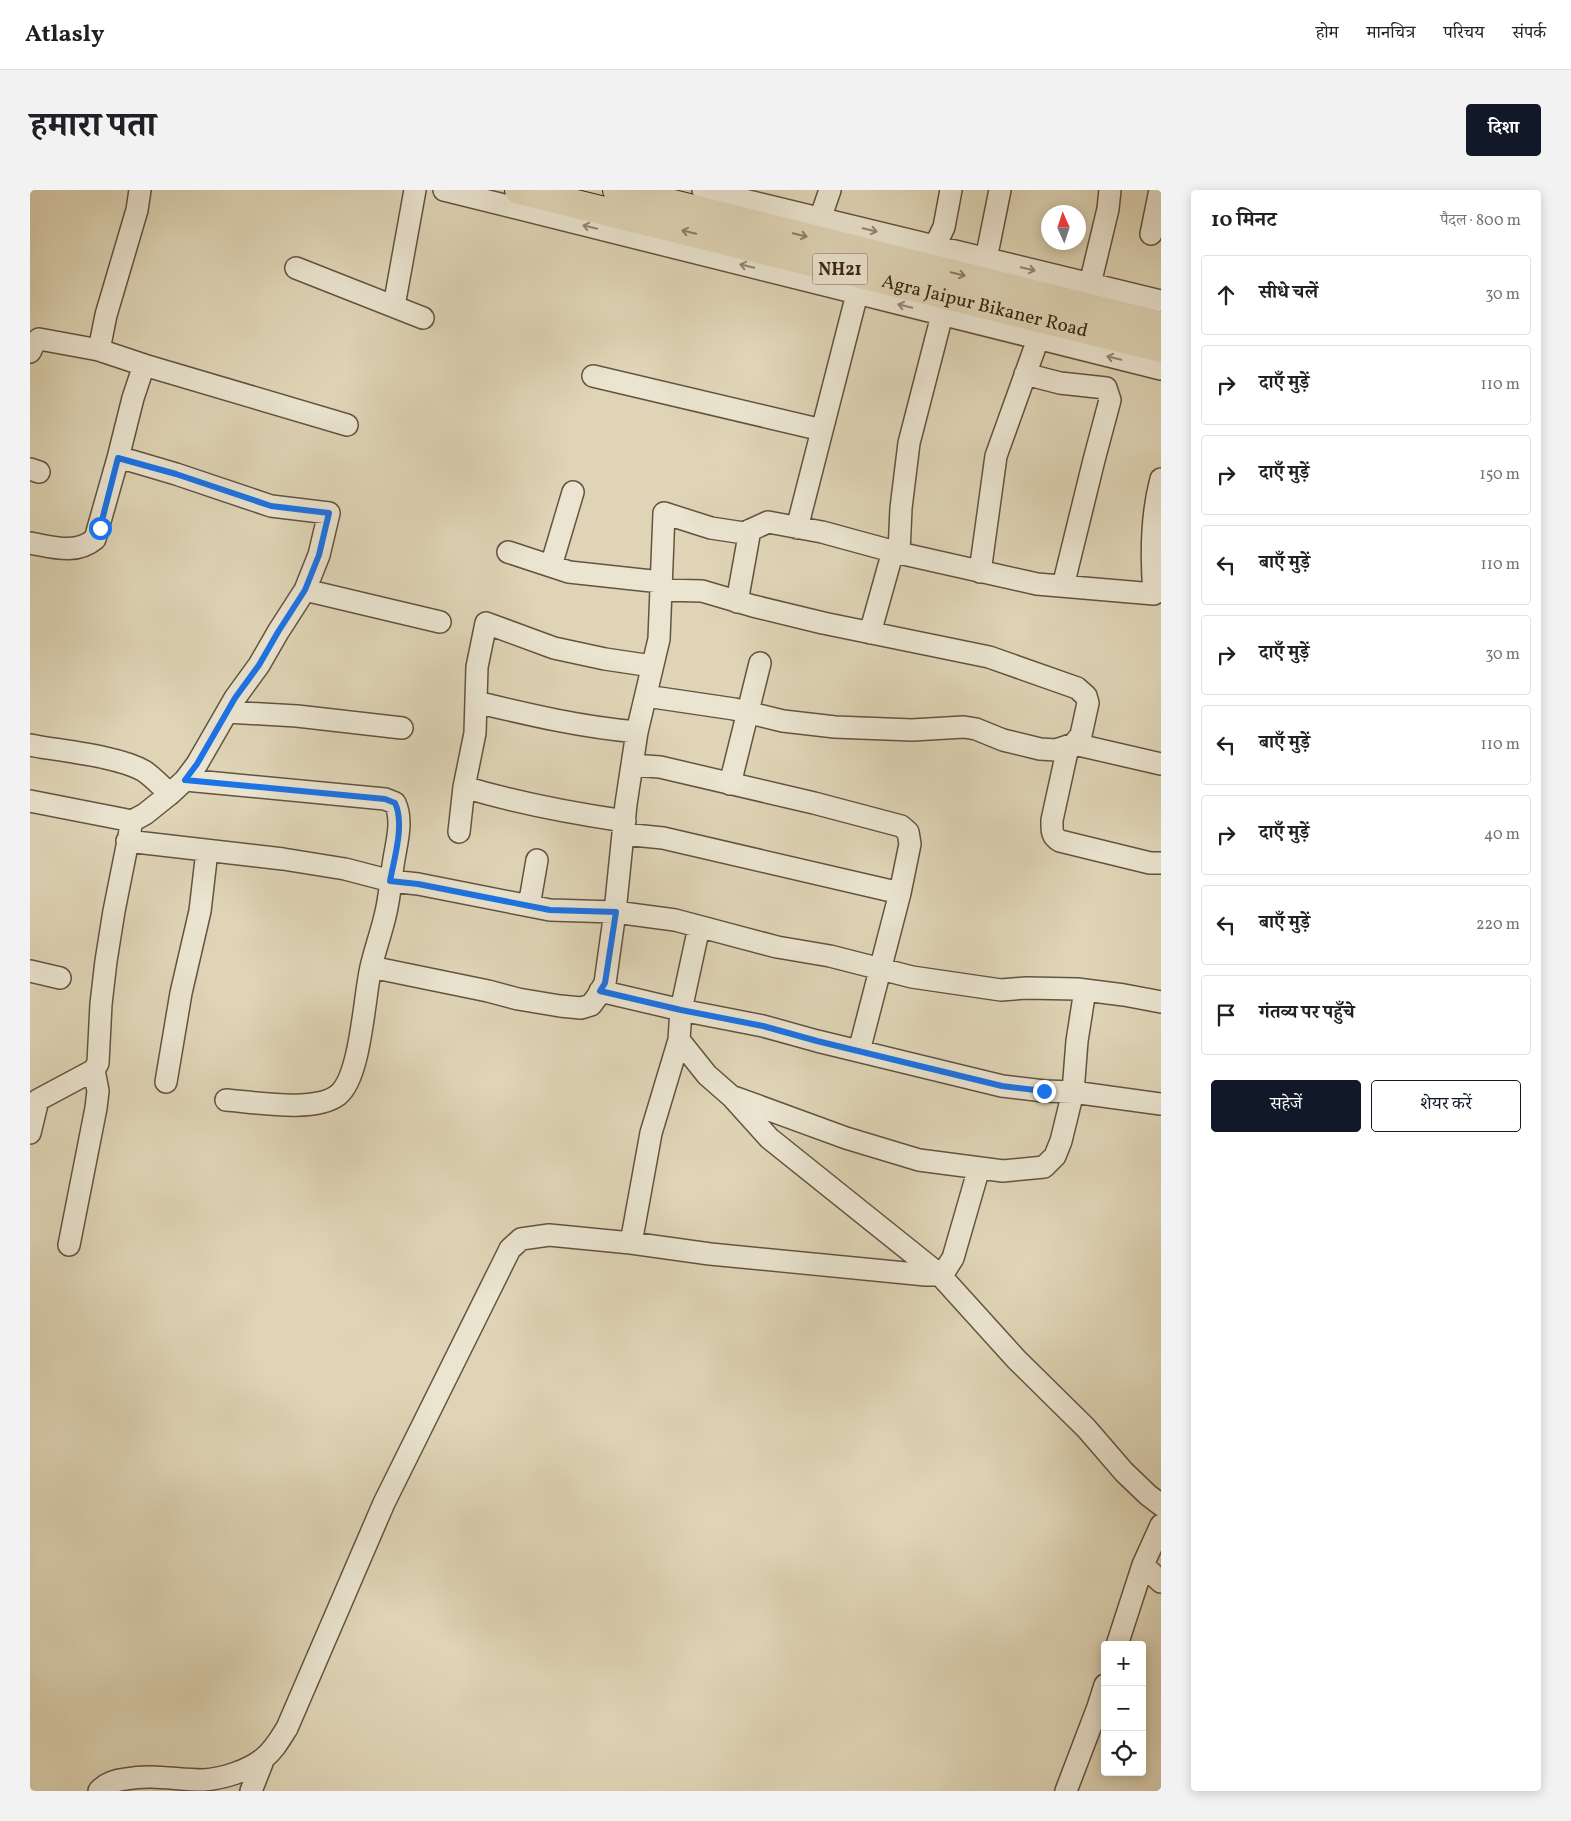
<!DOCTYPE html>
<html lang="hi">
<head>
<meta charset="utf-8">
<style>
	body { margin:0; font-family:Vollkorn,"Noto Serif Devanagari",serif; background:#f2f2f2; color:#202124 }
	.controls { position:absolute; right:15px; bottom:15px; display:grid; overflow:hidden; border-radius:5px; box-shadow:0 2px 12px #0003 }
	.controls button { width:45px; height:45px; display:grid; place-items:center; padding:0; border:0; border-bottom:1px solid #e0e0e0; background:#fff; color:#202124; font:25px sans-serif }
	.compass { position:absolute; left:1011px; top:15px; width:45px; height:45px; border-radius:50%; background:#fff; box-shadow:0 2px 12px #0003; rotate:357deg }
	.stop { position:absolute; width:15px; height:15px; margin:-11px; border:4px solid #1a73e8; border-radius:50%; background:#fff }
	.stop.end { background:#1a73e8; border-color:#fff; box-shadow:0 1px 5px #0008 }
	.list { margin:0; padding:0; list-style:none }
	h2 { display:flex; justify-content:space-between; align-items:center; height:65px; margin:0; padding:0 20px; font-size:21px }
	h2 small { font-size:16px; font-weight:400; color:#757577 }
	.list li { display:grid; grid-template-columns:32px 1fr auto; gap:15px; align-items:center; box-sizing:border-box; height:80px; margin:0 10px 10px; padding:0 10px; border:1px solid #e0e0e0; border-radius:5px }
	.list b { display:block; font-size:19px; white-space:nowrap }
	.list em { font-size:16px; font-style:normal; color:#757577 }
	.actions { display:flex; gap:10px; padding:15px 20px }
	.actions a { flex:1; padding:11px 0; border:1px solid #111827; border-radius:5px; text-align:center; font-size:18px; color:#111827 }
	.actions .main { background:#111827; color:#fff }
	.icon { flex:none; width:28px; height:28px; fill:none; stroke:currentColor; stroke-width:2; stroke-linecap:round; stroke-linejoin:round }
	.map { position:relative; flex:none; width:1131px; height:1601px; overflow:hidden; border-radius:5px }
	header { display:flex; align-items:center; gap:30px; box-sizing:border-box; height:70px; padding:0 25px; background:#fff; border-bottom:1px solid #e0e0e0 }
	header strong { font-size:24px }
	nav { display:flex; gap:28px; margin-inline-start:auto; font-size:18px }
	.intro { display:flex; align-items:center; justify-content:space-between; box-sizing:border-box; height:120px; padding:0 30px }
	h1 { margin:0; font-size:35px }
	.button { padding:12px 22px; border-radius:5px; background:#111827; color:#fff; font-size:18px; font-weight:700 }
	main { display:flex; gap:30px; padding:0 30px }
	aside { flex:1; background:#fff; border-radius:5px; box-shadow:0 2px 12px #0003 }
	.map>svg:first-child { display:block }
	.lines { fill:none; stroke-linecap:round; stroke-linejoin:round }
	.minor-casing { stroke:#645340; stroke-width:24 }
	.highway-casing { stroke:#3b2818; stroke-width:30 }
	.minor { stroke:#eae4d0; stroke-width:21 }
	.highway { stroke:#dfd5b6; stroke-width:28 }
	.oneway { stroke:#928674 }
	.oneway2 { stroke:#8d7e67 }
	.route { stroke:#1a73e8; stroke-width:6 }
	.labels { text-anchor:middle; stroke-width:4.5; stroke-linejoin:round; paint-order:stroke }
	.shield { fill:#eae4d0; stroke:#70604f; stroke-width:1 }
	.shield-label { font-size:18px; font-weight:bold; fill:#3b2818 }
	.street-label { font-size:19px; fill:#3b2818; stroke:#eae4d0 }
</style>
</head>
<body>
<header>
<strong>Atlasly</strong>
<nav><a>होम</a><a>मानचित्र</a><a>परिचय</a><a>संपर्क</a></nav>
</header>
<div class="intro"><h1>हमारा पता</h1><a class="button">दिशा</a></div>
<main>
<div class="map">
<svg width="1131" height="1601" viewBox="0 0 1131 1601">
	<rect width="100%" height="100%" fill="#dfd5b6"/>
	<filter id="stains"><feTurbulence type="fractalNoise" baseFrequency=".004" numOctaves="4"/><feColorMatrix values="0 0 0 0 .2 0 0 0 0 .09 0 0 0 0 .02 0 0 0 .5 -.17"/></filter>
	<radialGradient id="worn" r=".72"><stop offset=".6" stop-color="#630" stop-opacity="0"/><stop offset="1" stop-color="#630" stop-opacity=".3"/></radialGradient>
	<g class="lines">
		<!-- minor casing -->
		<g class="minor-casing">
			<path id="minor" d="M414,0L1131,179
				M673,0L1131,111
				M790,29L800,0
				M1121,44L1130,0
				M905,56L914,37L921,0
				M956,69L970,0
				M266,78L393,128
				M1060,94L1078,19L1080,0
				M364,116L385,0
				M0,162L5,152L9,149L69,160
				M114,175L317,235
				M995,184L1030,193L1076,198L1080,210L1064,270L1033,396
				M563,186L792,240
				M0,279L9,282
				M767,338L827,104
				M0,353C23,357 46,365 65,349L88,268
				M478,362L539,382L631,392
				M869,363L871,318L879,253L912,125
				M521,376L543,302
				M950,382L966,266L1008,149
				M275,400L410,432
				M707,412L720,340
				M840,443L863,361
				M616,506L704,519L753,531L805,537L882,540L934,537L946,539L973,550L1010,559L1026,560L1044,554L1051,545L1058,513L1056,506L1047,498L959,467L793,433L723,416L672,401L631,400
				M446,512C500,525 551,537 607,542
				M197,522L267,526L372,538
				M1044,554L1131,574
				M0,555C30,561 89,566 114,581C123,587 132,597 140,604
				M1038,557L1022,630C1022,640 1021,646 1030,651L1120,673H1131
				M602,575L630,577L784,613L871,636L878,642L880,654L870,703
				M155,590L355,609L365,613C373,630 367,651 364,669C361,687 360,705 356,722C352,741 345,759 341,777C334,807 331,887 308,905C285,923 224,912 196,910
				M700,594L730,473
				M434,597C487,613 540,623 595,631
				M0,611L102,631
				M429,642L434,597L445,543L447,477L456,433L524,458L575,469L622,476
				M593,644L633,648L870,703L829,861
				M97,651L253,669L315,679L361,691L388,694L520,720L585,722L645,730L747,757L800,766L882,787L923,793L971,800L996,798L1047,799L1094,805L1131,812
				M499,716L507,670
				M669,737L651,820L649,850L677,885L701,906L816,948L889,970L973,981L1014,977L1025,966L1031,951L1043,902L1047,851L1055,800
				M341,777L458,801L488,809L530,816L551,818L561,815L567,807L575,793L585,722L596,614L607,542L629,449L634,323L681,338L714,343L738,332L792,342L869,363L1007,394L1124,404C1121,366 1121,326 1131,289
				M0,781L30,788
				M570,801L651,820L733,836L787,851L972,896L1014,901L1043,902L1131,914
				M136,892L151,803L170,721L177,661
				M703,908L739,948L910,1085L986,1169L1056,1238L1094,1282L1118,1305L1131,1315
				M0,943L8,910L64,880L68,873L71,814L76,771L84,721L102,631L115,624L140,604L155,590L167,574L205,508L229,475L248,442L275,400L289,365L299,323L241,316L146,284L102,271L88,268L103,208L114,175L69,160L76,125L107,20L110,0
				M601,1053L621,943L649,850
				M39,1055L66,918L68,901L64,880
				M1113,1375L1131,1392
				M1087,1455L1113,1375L1131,1335
				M69,1601C76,1593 86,1590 96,1589C122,1584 147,1590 173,1590C192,1589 218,1581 234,1568C244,1560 250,1549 257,1538L354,1313L480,1059L491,1049L519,1045L601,1053L680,1064L896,1085H910L916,1079L923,1068L949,978
				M221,1601L234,1568
				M1036,1601L1068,1517L1075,1495"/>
		</g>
		<!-- highway casing -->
		<g class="highway-casing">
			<g id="highway">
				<path id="s1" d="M489,0L1131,158"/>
				<path d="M587,0L1131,136"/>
			</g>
		</g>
		<!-- minor -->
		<use href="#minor" class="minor"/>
		<!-- highway -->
		<use href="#highway" class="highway"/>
	</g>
	<!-- one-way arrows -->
	<defs><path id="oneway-shaft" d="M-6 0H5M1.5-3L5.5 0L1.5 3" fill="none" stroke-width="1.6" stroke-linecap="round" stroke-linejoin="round" transform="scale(1.25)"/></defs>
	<g class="oneway">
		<use href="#oneway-shaft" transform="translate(560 37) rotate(-166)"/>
		<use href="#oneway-shaft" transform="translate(840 40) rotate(14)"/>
		<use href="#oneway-shaft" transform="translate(717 76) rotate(-166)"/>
		<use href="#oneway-shaft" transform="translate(998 79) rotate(14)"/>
		<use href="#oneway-shaft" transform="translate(875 116) rotate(-166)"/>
		<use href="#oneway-shaft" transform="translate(1084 168) rotate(-166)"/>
	</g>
	<g class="oneway2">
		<use href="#oneway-shaft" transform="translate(659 42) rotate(-166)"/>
		<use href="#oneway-shaft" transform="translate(770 45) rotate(14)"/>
		<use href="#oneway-shaft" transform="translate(928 84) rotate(14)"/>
	</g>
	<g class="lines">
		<!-- route -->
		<path class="route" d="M70,338L88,268L146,284L241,316L299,323L289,365L275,400L248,442L229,475L205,508L167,574L155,590L355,609L365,613C375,634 364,669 360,691L388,694L520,720L586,722L575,793L570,801L651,820L733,836L787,851L972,896L1014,901"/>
	</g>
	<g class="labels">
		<!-- shield labels -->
		<rect class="shield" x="782.5" y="63.5" width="55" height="31" rx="4"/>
		<g class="shield-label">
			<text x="810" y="85">NH21</text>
		</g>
		<!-- street labels -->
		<g class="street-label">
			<text dy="7" stroke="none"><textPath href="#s1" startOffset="480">Agra Jaipur Bikaner Road</textPath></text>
		</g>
	</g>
	<rect width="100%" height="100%" filter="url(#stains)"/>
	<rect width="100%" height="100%" fill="url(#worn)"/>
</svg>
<div class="controls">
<button>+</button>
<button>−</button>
<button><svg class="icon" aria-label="locate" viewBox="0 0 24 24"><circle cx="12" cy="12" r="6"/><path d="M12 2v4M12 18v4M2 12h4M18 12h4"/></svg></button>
</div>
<svg class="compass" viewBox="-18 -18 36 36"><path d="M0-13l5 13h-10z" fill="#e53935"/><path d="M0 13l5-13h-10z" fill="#757577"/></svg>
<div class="stop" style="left:70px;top:338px"></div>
<div class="stop end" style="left:1014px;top:901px"></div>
</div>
<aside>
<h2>10 मिनट<small>पैदल · 800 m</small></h2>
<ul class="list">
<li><svg class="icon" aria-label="ahead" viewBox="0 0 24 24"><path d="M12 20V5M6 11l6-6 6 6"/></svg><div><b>सीधे चलें</b></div><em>30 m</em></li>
<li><svg class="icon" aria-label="right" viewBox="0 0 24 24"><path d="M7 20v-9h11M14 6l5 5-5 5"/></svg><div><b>दाएँ मुड़ें</b></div><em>110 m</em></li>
<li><svg class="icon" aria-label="right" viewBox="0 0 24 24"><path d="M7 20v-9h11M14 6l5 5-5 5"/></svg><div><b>दाएँ मुड़ें</b></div><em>150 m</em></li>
<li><svg class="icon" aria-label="left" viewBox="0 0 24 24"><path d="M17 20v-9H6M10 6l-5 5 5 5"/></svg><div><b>बाएँ मुड़ें</b></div><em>110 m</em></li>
<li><svg class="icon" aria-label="right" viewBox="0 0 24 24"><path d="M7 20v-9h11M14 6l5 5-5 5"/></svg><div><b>दाएँ मुड़ें</b></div><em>30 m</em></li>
<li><svg class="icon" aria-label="left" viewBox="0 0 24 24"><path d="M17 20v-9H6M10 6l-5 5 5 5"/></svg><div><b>बाएँ मुड़ें</b></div><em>110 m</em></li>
<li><svg class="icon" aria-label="right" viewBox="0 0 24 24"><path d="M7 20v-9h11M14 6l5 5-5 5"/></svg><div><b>दाएँ मुड़ें</b></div><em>40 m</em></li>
<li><svg class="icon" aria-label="left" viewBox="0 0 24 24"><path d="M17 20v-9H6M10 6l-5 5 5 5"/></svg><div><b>बाएँ मुड़ें</b></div><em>220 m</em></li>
<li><svg class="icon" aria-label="arrive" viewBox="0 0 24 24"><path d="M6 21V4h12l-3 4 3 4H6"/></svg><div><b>गंतव्य पर पहुँचे</b></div></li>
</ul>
<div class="actions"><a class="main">सहेजें</a><a>शेयर करें</a></div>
</aside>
</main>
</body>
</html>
